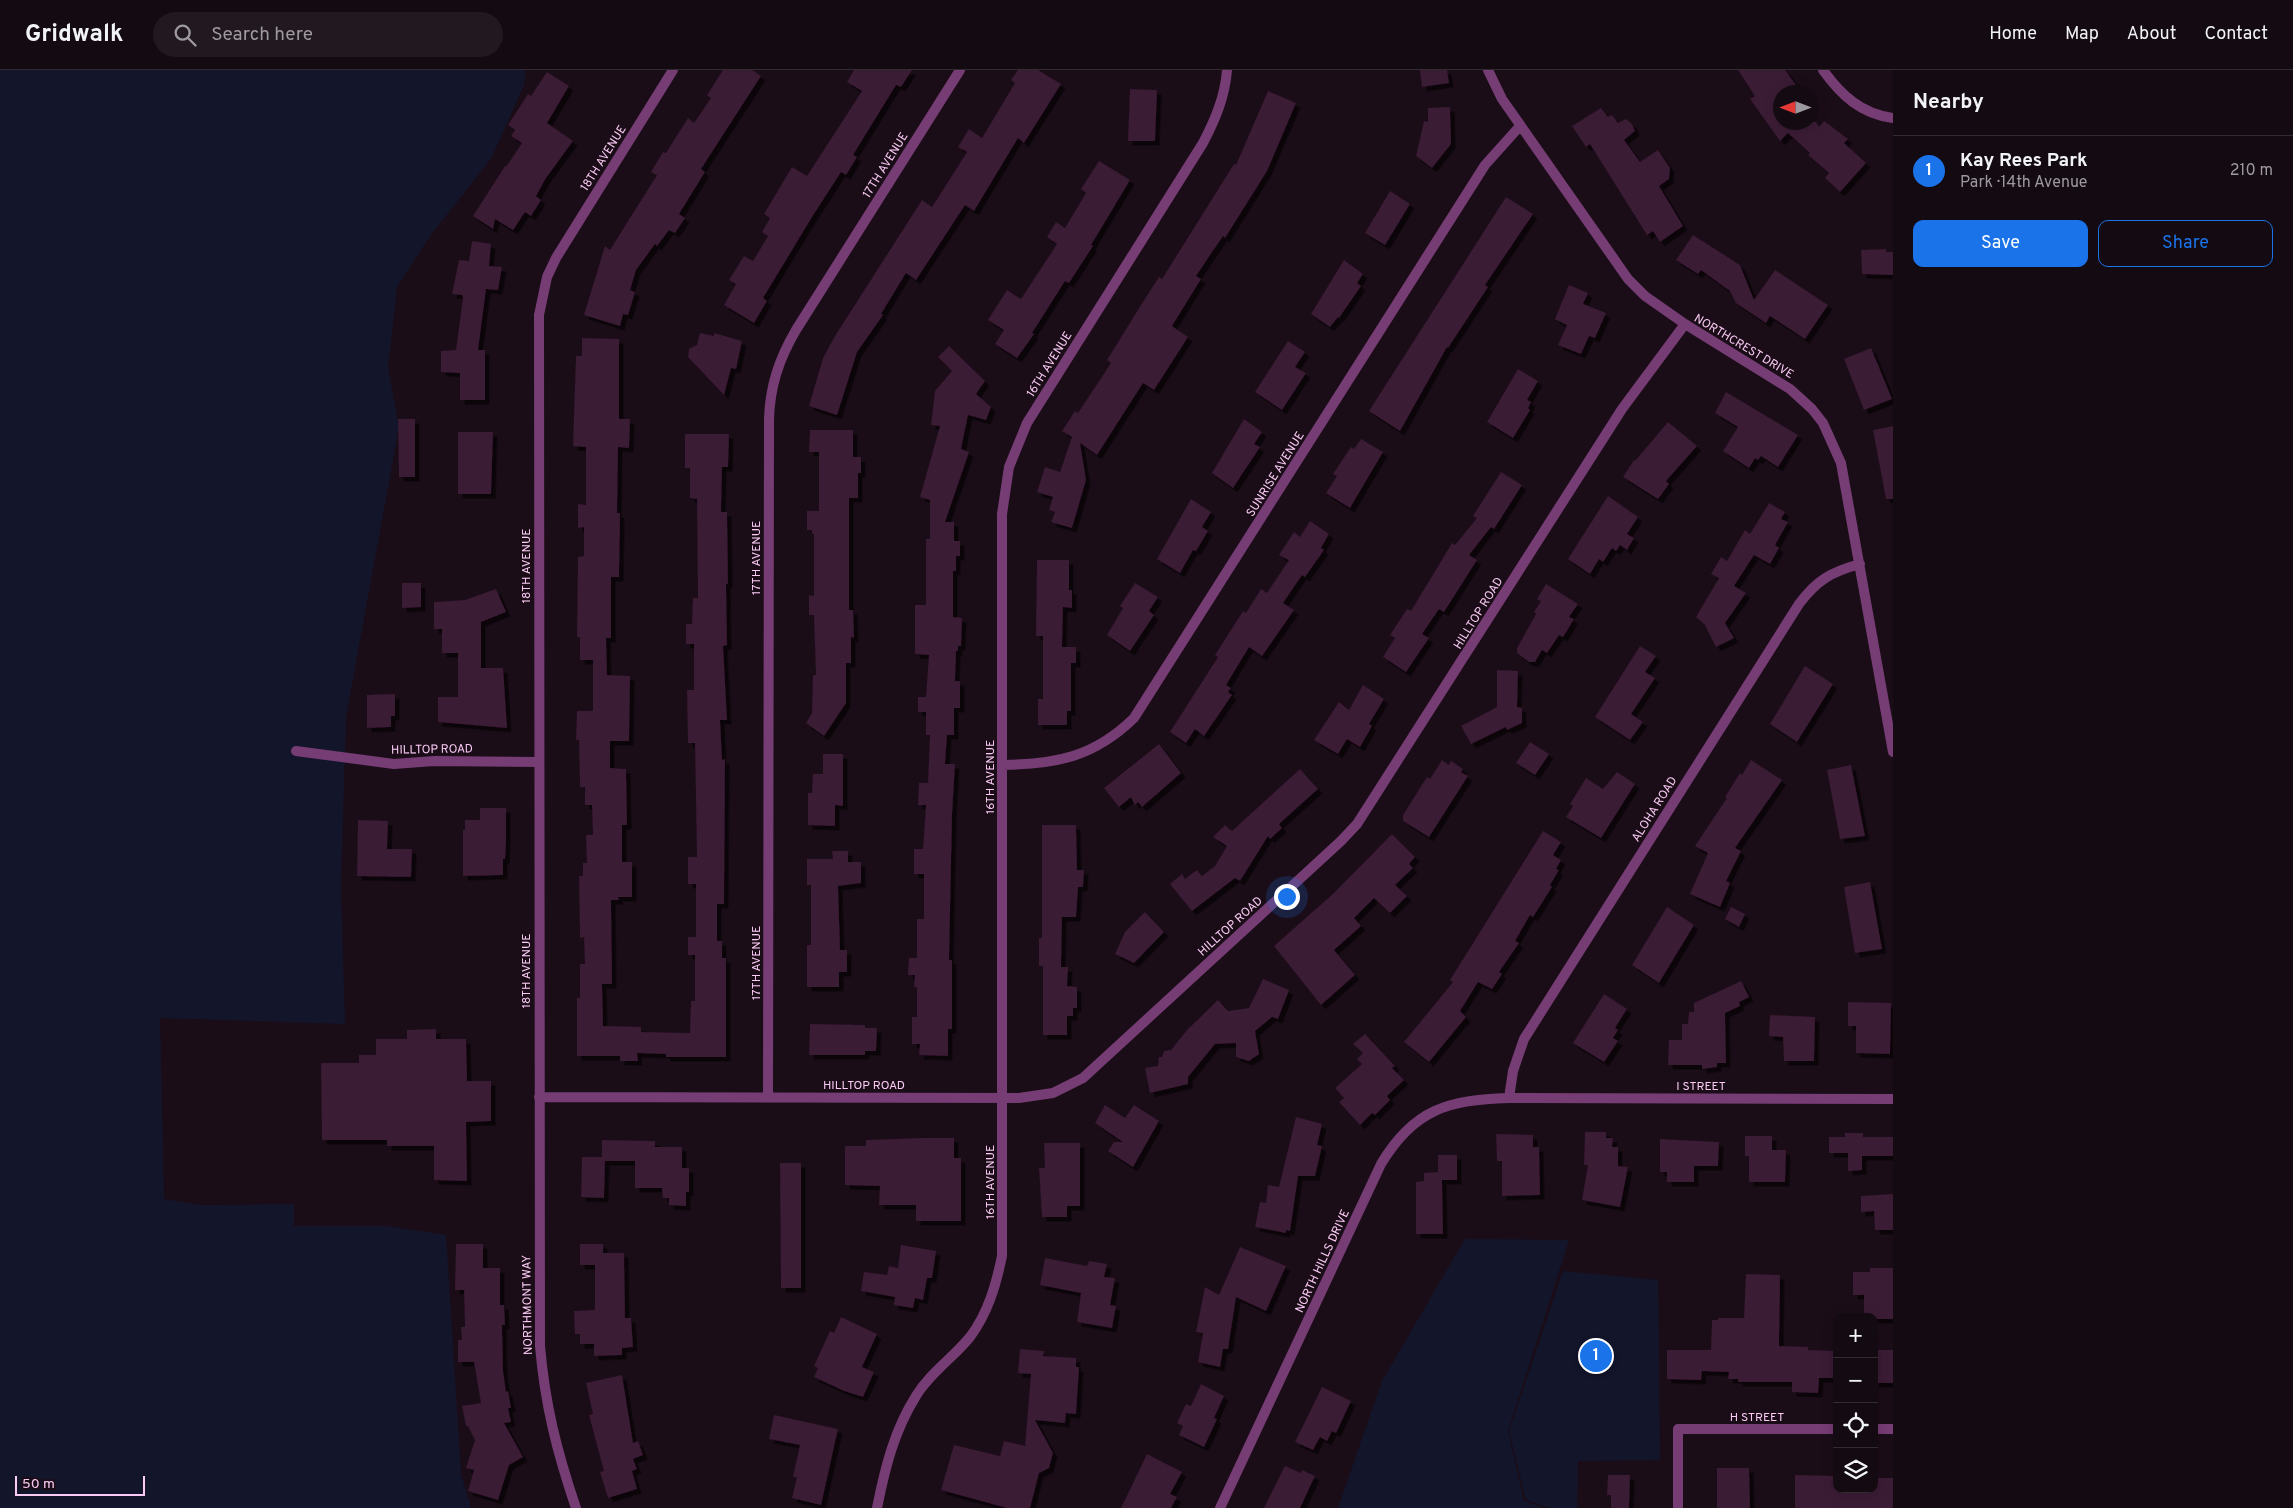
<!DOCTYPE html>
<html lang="en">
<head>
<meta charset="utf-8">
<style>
	body { margin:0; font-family:Overpass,sans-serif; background:#211820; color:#f1f3f6 }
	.controls { position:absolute; right:15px; bottom:15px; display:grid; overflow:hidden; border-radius:10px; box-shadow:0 2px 12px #0003 }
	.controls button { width:45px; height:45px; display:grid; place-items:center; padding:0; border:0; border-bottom:1px solid #332b32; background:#140a12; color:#f1f3f6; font:25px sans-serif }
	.compass { position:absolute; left:1773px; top:15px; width:45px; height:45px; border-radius:50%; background:#140a12; box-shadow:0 2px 12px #0003; rotate:270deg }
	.scale { position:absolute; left:15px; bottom:12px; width:130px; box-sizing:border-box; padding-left:5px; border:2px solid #facbf5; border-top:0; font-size:14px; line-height:18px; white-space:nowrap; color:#facbf5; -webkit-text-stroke:4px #1b0d18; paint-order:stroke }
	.you { position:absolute; left:1286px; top:826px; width:18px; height:18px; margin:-12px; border:4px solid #fff; border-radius:50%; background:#1a73e8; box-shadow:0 0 0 8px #1a73e833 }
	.badge { display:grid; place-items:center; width:32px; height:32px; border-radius:50%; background:#1a73e8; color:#fff; font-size:16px; font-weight:700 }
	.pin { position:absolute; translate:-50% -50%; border:2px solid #fff; box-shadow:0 1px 5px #0006 }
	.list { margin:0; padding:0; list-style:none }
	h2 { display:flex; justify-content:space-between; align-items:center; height:65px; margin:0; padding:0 20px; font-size:21px }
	h2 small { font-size:16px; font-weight:400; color:#9d9a9f }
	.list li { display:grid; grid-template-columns:32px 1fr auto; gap:15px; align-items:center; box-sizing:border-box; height:70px; padding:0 20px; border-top:1px solid #332b32 }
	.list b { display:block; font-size:19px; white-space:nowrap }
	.list p { margin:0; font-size:16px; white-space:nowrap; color:#9d9a9f }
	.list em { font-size:16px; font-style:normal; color:#9d9a9f }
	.actions { display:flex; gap:10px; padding:15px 20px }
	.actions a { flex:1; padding:11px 0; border:1px solid #1a73e8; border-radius:10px; text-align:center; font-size:18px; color:#1a73e8 }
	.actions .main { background:#1a73e8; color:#fff }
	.icon { flex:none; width:28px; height:28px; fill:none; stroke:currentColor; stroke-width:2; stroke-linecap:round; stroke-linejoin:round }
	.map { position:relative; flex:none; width:1893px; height:1438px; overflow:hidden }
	header { display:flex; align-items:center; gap:30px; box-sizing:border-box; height:70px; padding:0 25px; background:#140a12; border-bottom:1px solid #332b32 }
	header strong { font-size:24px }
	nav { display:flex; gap:28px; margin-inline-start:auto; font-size:18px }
	.search { width:350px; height:45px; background:#211820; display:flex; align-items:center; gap:12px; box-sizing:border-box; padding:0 18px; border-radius:28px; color:#9d9a9f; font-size:19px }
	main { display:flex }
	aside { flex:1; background:#140a12 }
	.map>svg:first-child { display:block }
	.green { fill:#13152b }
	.building { fill:#3a1a34; filter:url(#shadow) }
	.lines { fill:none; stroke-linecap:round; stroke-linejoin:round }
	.minor { stroke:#763c74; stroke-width:10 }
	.labels { text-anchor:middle; stroke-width:4.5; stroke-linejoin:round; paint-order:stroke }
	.street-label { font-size:12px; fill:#facbf5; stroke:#1b0d18 }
</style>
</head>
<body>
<header>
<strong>Gridwalk</strong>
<div class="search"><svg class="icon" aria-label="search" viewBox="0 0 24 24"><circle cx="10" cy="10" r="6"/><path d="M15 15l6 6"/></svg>Search here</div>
<nav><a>Home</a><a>Map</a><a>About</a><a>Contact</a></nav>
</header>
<main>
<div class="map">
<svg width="1893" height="1438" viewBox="0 0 1893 1438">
	<defs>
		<filter id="shadow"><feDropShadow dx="4.5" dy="4.5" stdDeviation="0" flood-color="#0009"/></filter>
	</defs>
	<rect width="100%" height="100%" fill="#1b0d18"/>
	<!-- green -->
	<path class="green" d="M0,0H526L524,15L491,89L430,166L397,217L388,298L399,357L346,647L341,816L345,954L160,948L164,1129L199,1135L294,1134V1156H387L446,1165L461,1404L471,1438H0Z
		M1465,1169L1569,1170L1508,1361L1524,1431L1545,1438H1338L1382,1311Z
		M1563,1201L1658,1210L1660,1390L1578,1391L1577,1438H1549L1526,1430L1509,1361Z"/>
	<!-- building -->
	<path class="building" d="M723,0H752L761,6L701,99L705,102L679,144L685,148L675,163L669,160L657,176L655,174L636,200L630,220L635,222L628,245L623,244L620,256L584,245L605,176L610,180L657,105L651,102L663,82L666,83L688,48L694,53L711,28L707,25Z
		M854,0H912L901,17L896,15L853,85L857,87L846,105L841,102L812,147L763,228L767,231L754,253L724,235L736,214L729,210L744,186L753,191L768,166L762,162L770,148L764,144L792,97L807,106L862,21L847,12Z
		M1018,0H1038L1061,14L1024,73L1018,68L974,141L965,135L916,210L906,203L881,244L883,245L857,282L837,345L809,336L823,288L835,266L922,130L932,137L967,82L958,77L969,59L982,68L1015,13L1011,10Z
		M1420,0H1447L1449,13L1422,17Z
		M1738,0H1785L1801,22H1780V52H1816L1819,57L1824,51L1848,69L1844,73L1866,93L1840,122L1825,108L1829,103L1808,85L1810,83L1788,63L1780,71L1750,29L1755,26Z
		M547,2L569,16L547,53L573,71L546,108L536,126L541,130L531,146L525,142L513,160L495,149L493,159L473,146L505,96L506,97L522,73L511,66L515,60L508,55L528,24L531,26Z
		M1130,19L1157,20L1155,71H1128Z
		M1268,21L1296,33L1267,101L1225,168L1223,166L1196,206L1201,209L1172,256L1188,267L1154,320L1143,313L1097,385L1080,373L1086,410L1072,458L1051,452L1055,442L1049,440L1053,427L1037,422L1045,397L1060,402L1072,367L1062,361L1075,341L1078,343L1111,293L1107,290L1141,235L1159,207L1162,209L1234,94L1236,95Z
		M1450,37L1451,74L1432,98L1416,86L1424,51L1428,52V38Z
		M1601,38L1608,47L1612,45L1618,53L1626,49L1632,54L1635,61L1624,70L1640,92L1658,80L1670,98L1669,109L1659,116L1683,156L1660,172L1653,161L1647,165L1590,74L1586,77L1572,56Z
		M1099,91L1130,110L1091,175L1093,176L1069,213L1065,211L1032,263L1034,264L1017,288L995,274L1004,260L988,250L1007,220L1021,229L1057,174L1047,167L1056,152L1065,158L1086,123L1081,119Z
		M1390,121L1410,134L1385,175L1365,163Z
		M1506,127L1533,144L1485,215L1488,217L1448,278L1447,277L1400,361L1369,341Z
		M1693,165L1740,195L1754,230L1775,200L1828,235L1805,269L1770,246L1766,253L1736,233L1730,221L1701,200L1698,204L1676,190Z
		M472,171L491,174L489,196L502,197L498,220L486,219L478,280H485V330H460V303L441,302V281L456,280L463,228L462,225L452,224L459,190L469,191Z
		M1886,179V182H1893V205L1862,204L1861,180Z
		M1344,190L1363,204L1357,213L1361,216L1339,248L1338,247L1330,257L1311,244Z
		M1569,215L1588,223L1583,234L1606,243L1595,268L1589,266L1581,284L1558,275L1567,255L1555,249Z
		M700,263L714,266V263L742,271L736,299L731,298L724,325L688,287L689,279L697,275Z
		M582,268L619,269V349H630L629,378L618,377L617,443H620L619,507H611V568H606L607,605L630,606L629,671H610V698L626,699L627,755H622V792H632V827H618L619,830H611L612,914H602L603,956L641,957V962L690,963L691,931H695V885H688V867H696V814H688V787H697L695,673H688L687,620H694V574H686V554H692L693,528H698L697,429L690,428V398H685V364H729L728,397H722L721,442H727L728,514H726L727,575L723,576L727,650H720L722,690L725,689L724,834H717V871H722V888H726V987H666V984L637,983L638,991H620V986H577V928H580V894H585L584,867L580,868L579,806H583V793H587L586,765H593L592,735H585V717H580L579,670H576L577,641H593V590H580V567H577L578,487L584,486V457L578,458V434L586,435V377L573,376L576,286H582Z
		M1288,271L1305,282L1295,297L1306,303L1282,340L1255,322Z
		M949,276L985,311L976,324L991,337L986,350L968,345L961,379L969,382L945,452H954V471H960V486H956V501H953V547L962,548L961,576H958V581H956L955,611H960V638H954V665H947L945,694H955L952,745L949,890H952V959H948V986L919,985L920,974H912V947H917V917H914L915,905H908L909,888H917V849H924V804H914V779H923L926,735H918L919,713H928L930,665H926V642H918V627H926L929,585L915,584V535H926V469H930V430L920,427L940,356L931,355L935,321L952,301L938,287Z
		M1871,278L1892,329L1864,340L1844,289Z
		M1518,299L1538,311L1527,330L1531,332L1528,338L1530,340L1513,368L1487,352Z
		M1726,322L1798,365L1778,397L1761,386L1758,390L1755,388L1749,398L1723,381L1738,357L1715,343Z
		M398,349H415V407H399Z
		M1244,349L1262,362L1254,374L1260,377L1233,418L1212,403Z
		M1668,352L1697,376L1666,411L1669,414L1658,429L1623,407L1634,390L1635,391Z
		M1893,356V429H1886L1873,360Z
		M810,360H853V387H861V403H858V428H849V540H853L854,568L851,567V593H846V633L824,666L806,653L812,643L813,605H816L814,545H809V525L814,526V464H812V460H807V441H819V382H809Z
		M458,362H493L491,424H458Z
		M1361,369L1383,382L1350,438L1326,423L1337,406L1333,404L1351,377L1354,379Z
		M1501,402L1522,415L1494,459L1491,457L1469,485L1477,490L1444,542L1439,539L1422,564L1429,568L1406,602L1383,587L1395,568L1390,565L1407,539L1411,541L1452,473L1455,475L1477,448L1473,446Z
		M1608,426L1638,447L1627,464L1634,468L1627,480L1620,475L1616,481L1612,478L1603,492L1599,489L1590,504L1568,489Z
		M1191,429L1211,442L1202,457L1208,461L1196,481L1193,480L1180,503L1157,489Z
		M1769,433L1785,442L1781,449L1788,452L1775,475L1779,478L1770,494L1754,485L1734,516L1746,523L1725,553L1734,568L1716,577L1705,555L1696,547L1719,508L1711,504L1721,487L1727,491L1745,460L1750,464Z
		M1310,451L1329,464L1321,478L1324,480L1305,507L1302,505L1283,533L1294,540L1262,586L1249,577L1226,615L1231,618L1228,622L1232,625L1204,666L1195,659L1186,673L1170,662L1218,587L1215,585L1243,541L1246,543L1261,519L1267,523L1289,490L1279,485L1294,462L1300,467Z
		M1037,490H1069V520H1072V538L1063,537L1062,577H1076V593H1071V641H1067V655H1038V629H1043V566H1036Z
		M402,513H421V537L402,538Z
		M1135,513L1158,527L1149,541L1154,545L1130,581L1107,565L1123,538L1120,536Z
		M1546,514L1578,534L1569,547L1574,549L1563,567L1559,565L1547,583L1542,580L1535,592H1529L1517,583V578L1536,544L1534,542L1541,531L1537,529Z
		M496,519L506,542L481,552V598H503L507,658L438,652V627H458V583H442V559H434V532L465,530Z
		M1640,576L1656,586L1645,602L1655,608L1631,644L1643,652L1630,670L1595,647Z
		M1805,596L1833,614L1797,672L1770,654Z
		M1497,600L1518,601L1517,637L1522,638V653L1507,660L1506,657L1471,674L1461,656L1497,637Z
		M1363,615L1384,629L1369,654L1372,656L1360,677L1347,669L1338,684L1314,670L1339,632L1349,640Z
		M395,624V646H391V657L367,658V625Z
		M1530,672L1549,684L1535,705L1516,693Z
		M1159,674L1181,703L1142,737L1138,732L1135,735L1131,727L1119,737L1104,718Z
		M823,684H843V736L835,735V756L808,755V723H812L813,704H823Z
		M1442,690L1449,695L1451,691L1463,699L1461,702L1468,706L1429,767L1403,751V745L1427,707L1430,709Z
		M1751,690L1782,710L1735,778L1741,781L1726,811L1730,813L1720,837L1690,824L1708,783L1695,776L1727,728L1725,727L1740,703L1742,705Z
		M1851,695L1865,766L1840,769L1827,700Z
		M1300,699L1318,719L1279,754L1282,758L1270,769L1268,766L1240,811L1235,808L1192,841L1170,814L1182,804L1185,809L1197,800L1202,806L1215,796L1227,776L1213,767L1225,755L1232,761Z
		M1617,702L1635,714L1601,768L1566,747L1573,736L1570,734L1586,708L1603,719Z
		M480,738H506V771L505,789H503V805L463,806V760H465V750H480Z
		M358,750L388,751L387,779H412L411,807L357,806Z
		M1042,755H1076L1077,800H1084L1083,817H1078L1076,847H1062L1061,897H1068L1067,916L1077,917V938H1073V946H1067V965H1043V896H1039V868H1042Z
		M1543,761L1561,772L1553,785L1561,790L1556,799L1559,800L1550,815L1552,817L1533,847L1530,845L1515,871L1519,873L1499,902L1502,904L1492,919L1478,912L1460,941L1466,947L1429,992L1404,972L1453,912L1450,910Z
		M1392,764L1415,787L1409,794L1413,798L1395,815L1407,826L1390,843L1374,828L1354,848L1361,856L1334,880L1355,905L1321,935L1274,876L1334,823Z
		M832,781H848V792H861V813L838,816L840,880H847V902H839V917H807V875H811V815H807V789H833Z
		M1870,812L1882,879L1855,883L1844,817Z
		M1667,837L1694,855L1659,913L1632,895Z
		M1731,837L1745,844L1739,857L1725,849Z
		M1145,842L1164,862L1134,893L1115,884L1125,862Z
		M1263,909L1289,920L1278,949L1272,947L1255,961L1259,984L1249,991L1236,987V973L1215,974L1188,1007V1014L1150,1023L1145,998L1158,996L1159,987H1162L1164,981L1171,980L1187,960L1218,930L1228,941L1249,938Z
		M1741,911L1749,927L1739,932L1740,936L1725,943L1726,993H1717V997L1702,999V995H1668L1669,970H1682V954H1688L1689,942H1694V933Z
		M1604,924L1627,939L1615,958L1618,960L1613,968L1618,971L1604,992L1573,973Z
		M1848,932L1891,933L1890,984L1856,983V956H1848Z
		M1770,945L1815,947L1814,991H1784L1783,967L1769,966Z
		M810,954L865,955V958H877L876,981H865V985H809Z
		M436,959V969H466L467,1011H491V1051L466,1052L467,1111L434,1110V1076H387V1070H322L321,993H359V985H376V969H407V960Z
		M1365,964L1395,996L1392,998L1404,1010L1387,1026L1390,1030L1375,1045L1372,1043L1360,1055L1339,1032L1344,1028L1335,1018L1362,994L1357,989L1363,983L1353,974Z
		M1105,1035L1125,1048L1134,1035L1159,1051L1133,1097L1108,1081L1114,1072H1123L1095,1053Z
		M1296,1047L1322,1054L1317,1075L1322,1076L1315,1106H1298L1290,1161L1286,1160V1163L1255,1157L1260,1132L1266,1133L1268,1115L1279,1117Z
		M1585,1062H1606V1068H1613L1612,1077H1618V1096L1628,1097L1620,1137L1582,1130L1588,1095H1584Z
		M1845,1063H1863V1067H1893V1086H1862V1100L1848,1101V1083H1829V1067H1845Z
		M1496,1064L1533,1065V1077H1539L1540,1125L1502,1126V1091H1497Z
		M1745,1066H1772V1080H1786L1785,1112H1749V1086H1745Z
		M922,1068H954V1088H961V1151H916V1135H879L880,1116L845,1115V1076H866V1070Z
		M1660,1069L1719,1072L1718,1096H1694V1112H1667V1102H1660Z
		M602,1070L655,1071V1077H682V1098H689V1122H686V1136L669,1135V1128H663L662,1118H635V1091H605L604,1128L581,1127L582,1087H602Z
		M1044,1073H1080V1136H1067V1147H1042L1039,1098H1045Z
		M1438,1085H1457V1110H1442L1443,1164H1416V1112L1424,1111V1103L1438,1102Z
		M780,1093H801V1218H781Z
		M1893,1124V1160H1875L1874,1141L1861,1142V1126Z
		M456,1174H483V1198H500V1235H504L505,1255H502L503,1301L506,1322L508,1321L511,1338H508L511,1352L504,1353L523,1387L509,1395L498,1430L468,1421L474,1400L466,1398L475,1370L468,1356H466L462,1336L481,1333L474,1292H458V1270H462L461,1257H465L464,1220H455Z
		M580,1174H603V1183H624L625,1248H631L633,1277L622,1278V1285L594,1286V1274H580V1264H575L574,1241L595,1240V1195H580Z
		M901,1175L936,1181L932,1208H927L923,1230L915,1228L913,1238L894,1235L895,1227L861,1221L864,1202L887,1205L889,1196L898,1198Z
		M1240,1177L1286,1196L1266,1241L1236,1227L1228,1279H1223L1220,1297L1198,1292L1203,1263L1196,1262L1205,1217L1219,1225Z
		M1045,1188L1087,1196L1089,1191L1107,1194L1104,1207L1115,1208L1110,1235L1116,1236L1112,1258L1077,1252L1081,1223L1040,1215Z
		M1870,1198H1893V1249H1874V1247H1864V1225H1853V1202H1870Z
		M1746,1204L1780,1205L1779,1276L1808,1277V1280L1837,1281V1308H1819L1818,1323L1792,1322V1312H1738V1309H1728L1729,1302L1702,1301L1701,1310L1667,1309V1280H1711L1712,1250H1718V1248H1744Z
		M841,1247L877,1264L862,1297L874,1302L863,1327L844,1321L814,1307L818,1298L814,1296L830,1261L834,1263Z
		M1020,1279L1044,1281L1043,1286L1076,1288V1297H1079L1076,1344L1066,1343L1065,1353L1035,1350L1053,1383L1049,1398L1039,1403L1030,1438H1007L941,1420L954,1375L1000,1386L1004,1371L1025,1376L1031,1304L1018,1303Z
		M1874,1280H1893V1313H1874Z
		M622,1305L633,1373L638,1371L643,1385L633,1389L637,1399L632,1401L637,1419L608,1428L600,1402L604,1401L589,1345L593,1344L586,1313Z
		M1201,1314L1224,1326L1214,1348L1217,1349L1204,1377L1179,1365L1183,1356L1177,1353L1186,1334L1191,1336Z
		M1322,1317L1351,1331L1336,1363L1332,1361L1327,1371L1320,1367L1313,1380L1295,1372Z
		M774,1345L838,1359L821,1435L792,1428L797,1407H793L800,1375L769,1369Z
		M1147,1384L1182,1402L1170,1424L1177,1427L1171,1438H1121Z
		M1285,1396L1301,1403L1302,1400L1315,1406L1300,1438H1264Z
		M1717,1398H1749L1750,1438H1717Z
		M1608,1405H1630L1629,1438H1611V1425H1607Z
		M1795,1405L1837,1406V1419H1874V1408H1893V1438H1795Z"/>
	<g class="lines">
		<!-- minor -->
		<path class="minor" d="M1488,0L1502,29L1628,209L1645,226L1685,254L1790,319L1812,339L1823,353L1841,393L1893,682
			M1823,0C1841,25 1861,44 1893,48
			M296,681L394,694L434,691L539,692
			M1003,695C1057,694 1094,687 1134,648L1485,95L1520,56
			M539,1027L1019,1028L1053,1023L1083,1008L1341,771L1357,754L1622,339L1685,254
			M768,1028L769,349C770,316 779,289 796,260L960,0
			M1509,1028L1513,1001L1524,969L1799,534C1817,510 1831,502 1860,494
			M1874,1359H1893
			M576,1438C557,1382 545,1335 540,1276L539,245L547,207L556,188L673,0
			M877,1438C885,1398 894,1361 916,1326C930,1303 953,1288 970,1267C988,1243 996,1215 1002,1186V444L1009,397L1027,353L1203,73C1215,50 1225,27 1227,0
			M1220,1438L1381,1094C1414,1039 1448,1030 1509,1028L1893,1029
			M1678,1438V1359H1837"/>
	</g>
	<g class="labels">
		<!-- street labels -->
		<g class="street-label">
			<text transform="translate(603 88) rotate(-58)" y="4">18TH AVENUE</text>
			<text transform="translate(885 95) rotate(-58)" y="4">17TH AVENUE</text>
			<text transform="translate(1744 276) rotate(31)" y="4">NORTHCREST DRIVE</text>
			<text transform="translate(1049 294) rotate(-58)" y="4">16TH AVENUE</text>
			<text transform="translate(1275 404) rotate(-58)" y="4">SUNRISE AVENUE</text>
			<text transform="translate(756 488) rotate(-90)" y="4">17TH AVENUE</text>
			<text transform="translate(526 496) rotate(-90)" y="4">18TH AVENUE</text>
			<text transform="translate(1478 543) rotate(-58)" y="4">HILLTOP ROAD</text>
			<text transform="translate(432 679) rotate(-1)" y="4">HILLTOP ROAD</text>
			<text transform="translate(990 707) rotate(-90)" y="4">16TH AVENUE</text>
			<text transform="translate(1654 739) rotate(-58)" y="4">ALOHA ROAD</text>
			<text transform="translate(1230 856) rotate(-42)" y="4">HILLTOP ROAD</text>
			<text transform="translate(756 893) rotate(-90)" y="4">17TH AVENUE</text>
			<text transform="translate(526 901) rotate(-90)" y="4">18TH AVENUE</text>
			<text x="864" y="1019">HILLTOP ROAD</text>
			<text x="1701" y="1020">I STREET</text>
			<text transform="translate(990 1112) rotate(-90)" y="4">16TH AVENUE</text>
			<text transform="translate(1322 1191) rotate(-65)" y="4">NORTH HILLS DRIVE</text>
			<text transform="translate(527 1235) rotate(-91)" y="4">NORTHMONT WAY</text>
			<text x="1757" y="1351">H STREET</text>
		</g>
	</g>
</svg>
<div class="controls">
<button>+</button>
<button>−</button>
<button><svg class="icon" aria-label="locate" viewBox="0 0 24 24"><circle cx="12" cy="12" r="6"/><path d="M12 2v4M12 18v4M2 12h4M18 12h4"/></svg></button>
<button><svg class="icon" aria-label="layers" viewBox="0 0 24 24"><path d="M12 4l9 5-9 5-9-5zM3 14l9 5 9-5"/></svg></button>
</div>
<svg class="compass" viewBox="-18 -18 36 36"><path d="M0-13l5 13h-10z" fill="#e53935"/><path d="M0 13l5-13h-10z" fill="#9d9a9f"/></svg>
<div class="scale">50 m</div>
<div class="you"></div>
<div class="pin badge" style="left:1596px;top:1286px">1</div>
</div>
<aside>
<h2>Nearby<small></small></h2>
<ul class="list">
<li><span class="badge">1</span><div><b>Kay Rees Park</b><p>Park · 14th Avenue</p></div><em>210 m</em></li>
</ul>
<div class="actions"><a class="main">Save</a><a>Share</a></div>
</aside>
</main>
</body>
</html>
